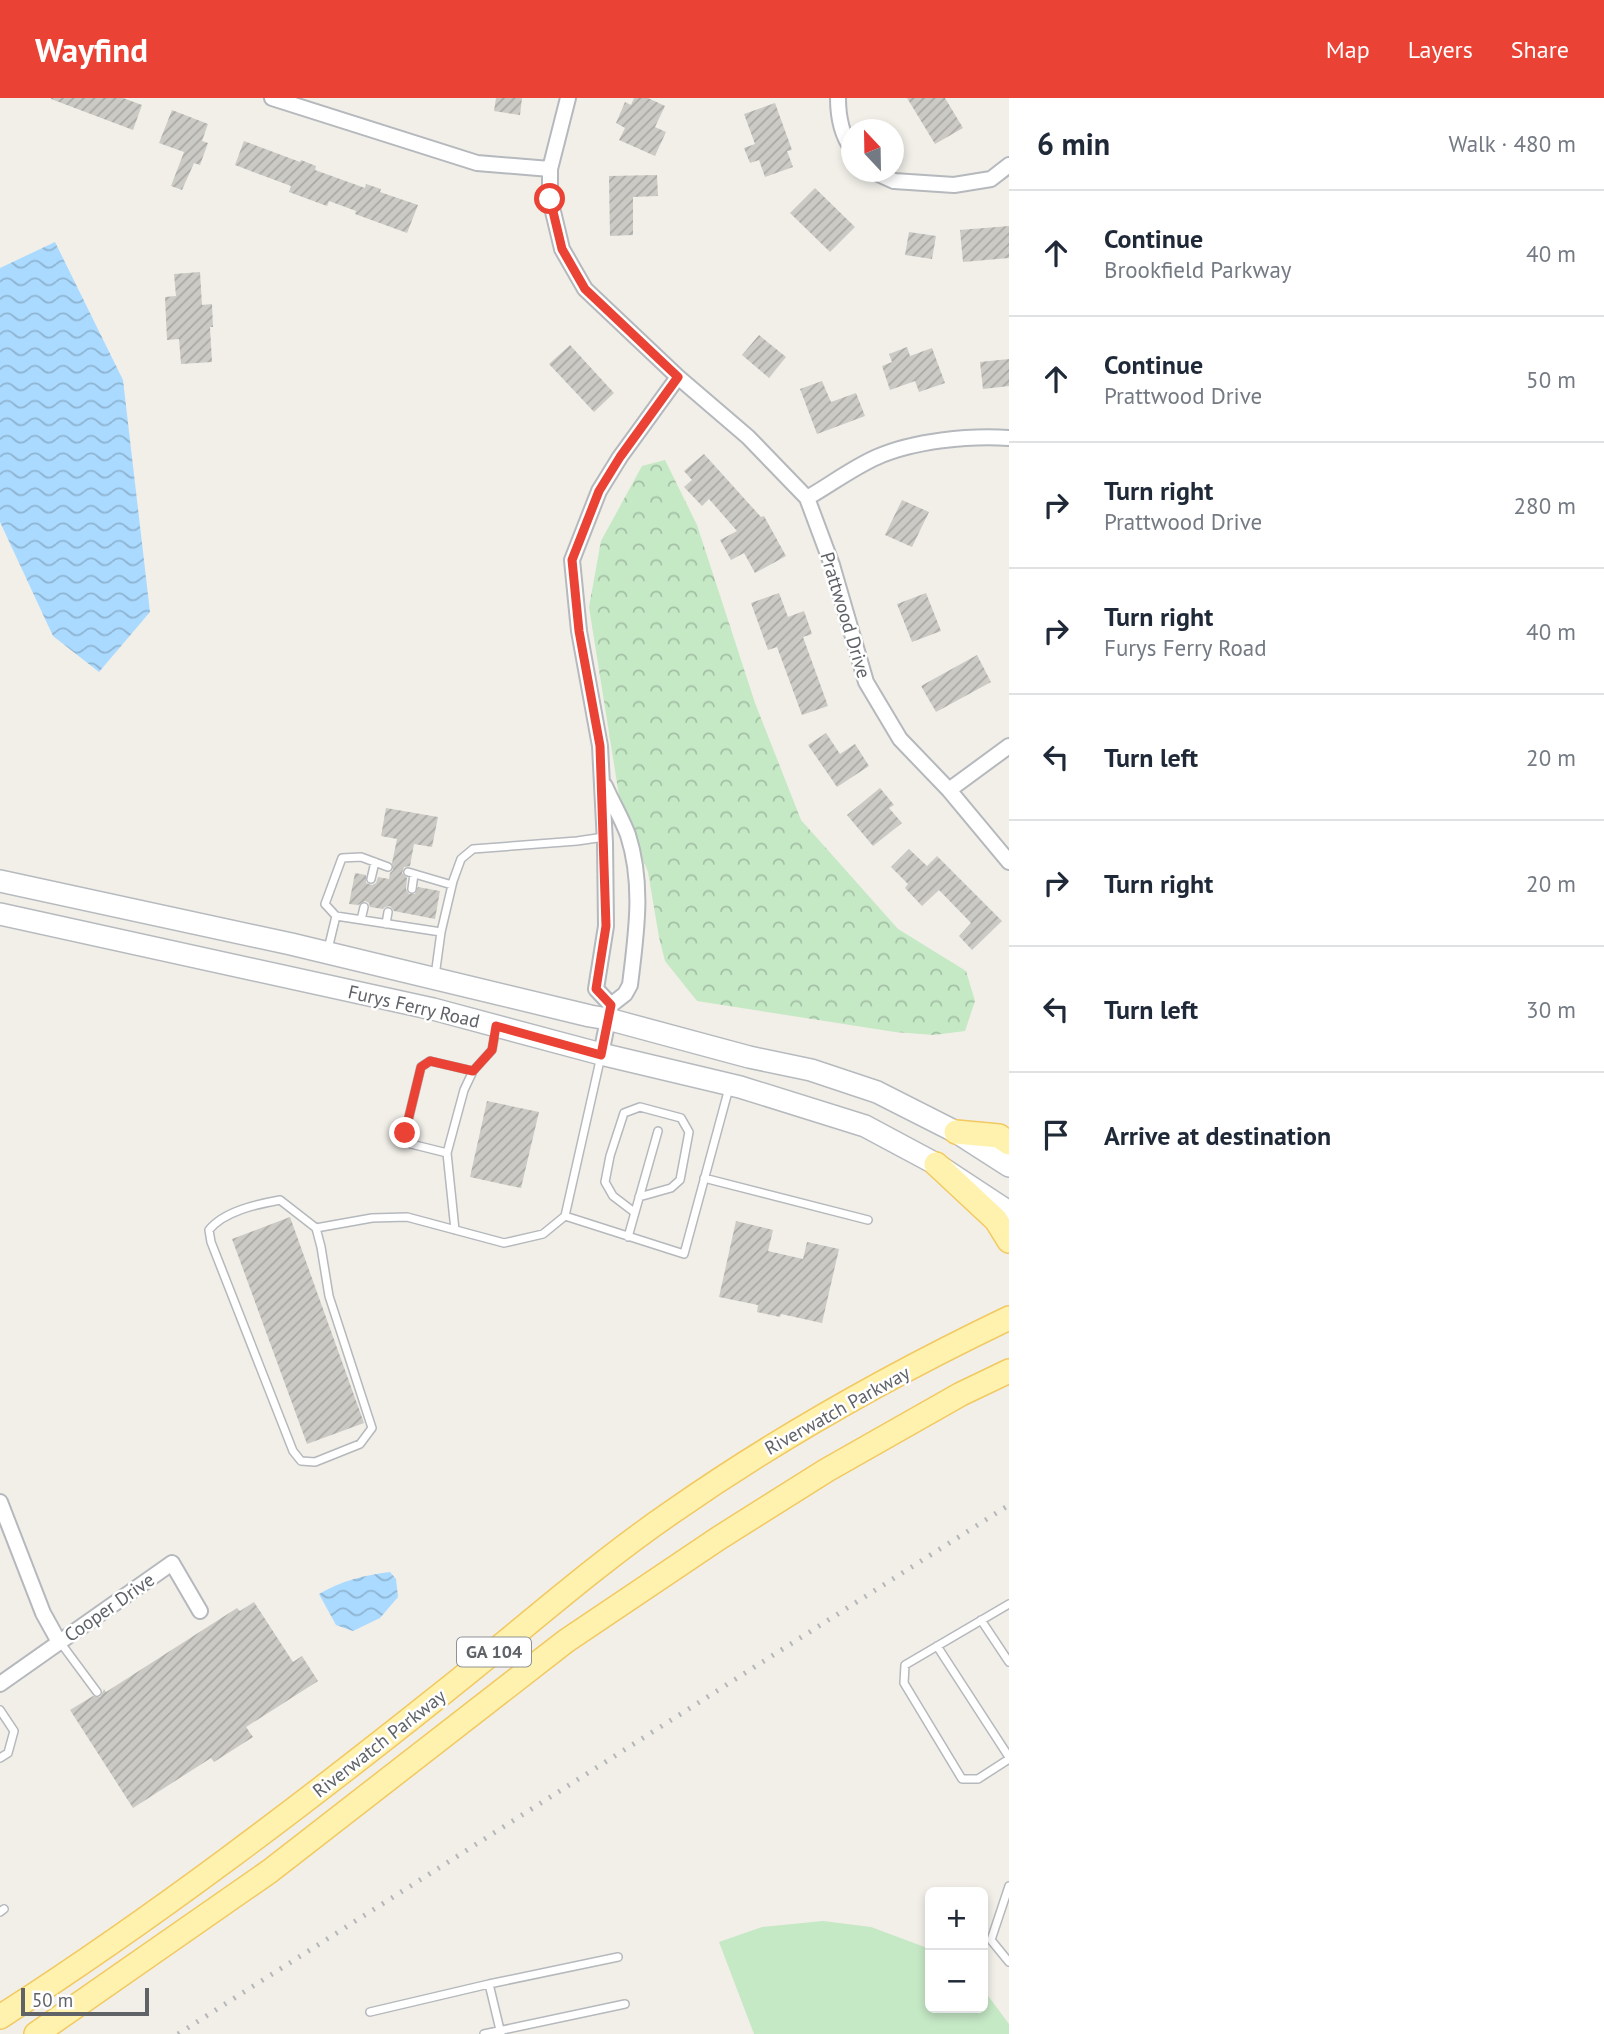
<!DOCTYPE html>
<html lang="en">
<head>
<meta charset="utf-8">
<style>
	body { margin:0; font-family:"PT Sans",sans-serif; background:#f6f6f7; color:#1f2937 }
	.controls { position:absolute; right:21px; bottom:21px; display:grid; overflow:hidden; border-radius:10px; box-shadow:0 4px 10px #0003 }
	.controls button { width:63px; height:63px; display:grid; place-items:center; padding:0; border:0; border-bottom:2px solid #e0e1e3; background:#fff; color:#1f2937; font:35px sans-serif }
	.compass { position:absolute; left:841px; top:21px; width:63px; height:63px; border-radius:50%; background:#fff; box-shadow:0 4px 10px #0003; rotate:338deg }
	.scale { position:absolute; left:21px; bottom:18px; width:128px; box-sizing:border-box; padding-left:7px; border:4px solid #5f6368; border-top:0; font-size:19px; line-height:24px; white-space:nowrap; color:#5f6368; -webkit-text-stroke:5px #fff; paint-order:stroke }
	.stop { position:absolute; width:21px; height:21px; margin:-16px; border:5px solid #ea4335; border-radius:50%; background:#fff }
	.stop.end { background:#ea4335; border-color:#fff; box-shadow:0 2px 7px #0008 }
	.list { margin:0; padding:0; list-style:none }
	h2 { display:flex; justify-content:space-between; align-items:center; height:91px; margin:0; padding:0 28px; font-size:30px }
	h2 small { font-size:23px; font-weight:400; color:#747a83 }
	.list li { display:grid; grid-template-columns:46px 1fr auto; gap:21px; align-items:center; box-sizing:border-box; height:126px; padding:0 28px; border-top:2px solid #e0e1e3 }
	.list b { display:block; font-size:26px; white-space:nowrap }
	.list p { margin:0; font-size:23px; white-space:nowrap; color:#747a83 }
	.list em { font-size:23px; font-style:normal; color:#747a83 }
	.icon { flex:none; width:38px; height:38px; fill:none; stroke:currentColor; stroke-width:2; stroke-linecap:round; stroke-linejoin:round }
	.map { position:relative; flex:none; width:1009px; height:1936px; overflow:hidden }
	header { display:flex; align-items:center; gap:42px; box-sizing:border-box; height:98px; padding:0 35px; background:#ea4335; color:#fff }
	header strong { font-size:33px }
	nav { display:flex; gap:38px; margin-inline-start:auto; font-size:24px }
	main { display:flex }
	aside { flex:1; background:#fff }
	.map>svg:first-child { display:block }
	.forest { fill:url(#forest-crowns) }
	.green { fill:#c5e8c5 }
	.water { fill:url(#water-waves) }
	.building { fill:url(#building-hatch) }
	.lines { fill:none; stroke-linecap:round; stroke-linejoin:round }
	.service-casing { stroke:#b5b8bc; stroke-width:10 }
	.minor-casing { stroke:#b5b8bc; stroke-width:18 }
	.secondary-casing { stroke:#b6babf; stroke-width:24 }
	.primary-casing { stroke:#f2c960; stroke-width:26 }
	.service { stroke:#fff; stroke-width:7 }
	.minor { stroke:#fff; stroke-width:14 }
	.secondary { stroke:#fff; stroke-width:21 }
	.primary { stroke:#fff2af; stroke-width:23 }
	.rail { stroke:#b6b7b8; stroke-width:5; stroke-dasharray:2 9; stroke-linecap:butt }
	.route { stroke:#ea4335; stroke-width:9 }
	.labels { text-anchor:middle; stroke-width:5; stroke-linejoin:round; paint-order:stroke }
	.shield { fill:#fff; stroke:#8f9295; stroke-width:2 }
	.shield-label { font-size:18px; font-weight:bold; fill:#5f6368 }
	.street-label { font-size:19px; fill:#5f6368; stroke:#fff }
</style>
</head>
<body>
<header>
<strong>Wayfind</strong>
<nav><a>Map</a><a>Layers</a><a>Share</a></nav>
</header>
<main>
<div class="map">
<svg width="1009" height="1936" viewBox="0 0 1009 1936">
	<defs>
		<pattern id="forest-crowns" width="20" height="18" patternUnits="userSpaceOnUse" patternTransform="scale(1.75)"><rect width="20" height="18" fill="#c5e8c5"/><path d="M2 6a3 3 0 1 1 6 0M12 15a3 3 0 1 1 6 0" fill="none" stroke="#a3c0a4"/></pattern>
		<pattern id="water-waves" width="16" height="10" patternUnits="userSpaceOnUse" patternTransform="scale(1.75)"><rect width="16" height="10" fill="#aadaff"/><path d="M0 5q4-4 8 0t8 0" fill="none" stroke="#8eb4d2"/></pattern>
		<pattern id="building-hatch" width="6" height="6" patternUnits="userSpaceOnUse" patternTransform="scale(1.75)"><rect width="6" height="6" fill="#cccac5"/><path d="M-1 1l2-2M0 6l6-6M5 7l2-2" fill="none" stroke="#a9a8a4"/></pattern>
	</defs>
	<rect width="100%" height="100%" fill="#f1efe8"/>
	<!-- forest -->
	<path class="forest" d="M665,362L697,427L755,605L801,722L898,831L966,873L975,903L965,933L934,937L895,934L697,903L665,863L659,839L648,774L620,704L589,509L601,443L642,368Z"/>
	<!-- green -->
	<path class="green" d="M823,1823L871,1829L930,1851V1910H983V1891L1009,1926V1936H754L719,1844L762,1829Z"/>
	<!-- water -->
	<path class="water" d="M55,144L123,282L150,514L99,574L53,538L0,424V170Z
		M390,1474L396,1481L398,1499L380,1520L353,1533L336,1527L319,1496C341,1483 365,1477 390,1474Z"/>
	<!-- building -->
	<path class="building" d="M51,0H123L142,7L133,32L51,1Z
		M496,0H522L520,17L494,13Z
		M634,0H648L665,8L655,29L666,34L655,58L619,42L625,30L616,25L625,4L631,7Z
		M907,0H945L963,30L935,46Z
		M775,5L792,52L787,53L793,69L765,79L759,62L750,65L744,50L755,46L744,16Z
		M172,12L208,26L202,43L208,45L200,67L194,65L182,92L171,88L184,54L159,45Z
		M244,43L300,64L301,62L316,68L315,72L365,90L366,86L381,91L380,94L418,107L407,135L355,116L356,113L329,103L327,108L289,94L291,88L235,67Z
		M657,77L658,98L633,99V137L610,138L609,78Z
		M815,90L855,129L830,154L790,115Z
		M1009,128V160L963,164L960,132Z
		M909,134L936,138L932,161L905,157Z
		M200,174L202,207L212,206L213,229H210L212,264L181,266L179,241L167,242L165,199L176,198L174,176Z
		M759,237L786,259L769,280L742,257Z
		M570,247L614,295L594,314L549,266Z
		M907,249L910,258L932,250L945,285L919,294L915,283L890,292L882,268L892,264L889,256Z
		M1009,261V288L983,291L980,264Z
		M822,283L831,304L856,295L865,318L817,336L800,291Z
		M704,356L761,419L764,418L786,458L755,475L744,455L731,462L720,442L737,433L709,401L702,408L684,389L692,382L684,373Z
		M902,402L929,414L912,449L885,437Z
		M779,495L788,519L804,513L812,536L803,539L828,608L802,617L777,549L768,552L751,505Z
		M926,495L941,533L912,544L897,506Z
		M977,557L991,584L936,614L921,588Z
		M826,635L840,656L855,646L869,668L837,689L808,647Z
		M880,690L894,707L889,710L902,725L873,748L847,717Z
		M386,710L438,719L432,749L414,746L410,768L404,769L402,775L407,780L406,791L409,796H415L418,789L440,793L435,821L394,813L390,808L385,809L383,811L370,809L369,805L365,803L358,807L349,806L355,775L366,777V785L372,787L376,785L378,779L389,781L390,775L393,772L392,765L397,741L381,738Z
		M909,751L927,768L937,758L1002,823L972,852L959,838L971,825L939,792L922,808L905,790L908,786L891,769Z
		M487,1003L539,1014L521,1090L470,1079Z
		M290,1119L364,1325L307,1346L232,1141Z
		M736,1123L773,1132L768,1153L803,1161L807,1144L839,1151L822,1225L781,1216L780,1219L757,1214L758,1207L719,1199Z
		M254,1504L293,1564L302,1558L318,1583L246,1629L253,1639L214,1664L211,1660L133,1710L70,1612L93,1598L100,1599L104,1591L106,1594L237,1510L240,1513Z"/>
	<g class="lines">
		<!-- service casing -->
		<g class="service-casing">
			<path id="service" d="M388,769L361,759L342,760L325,806L336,818L441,834L453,783L461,761L473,751L577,743L604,739
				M408,774L452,787
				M371,781L375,764
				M412,791L414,776
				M361,822L364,809
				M386,826L388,814
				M328,851L336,818
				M435,878L441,834
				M447,1055L464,992L473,973
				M704,1080L868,1122
				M634,1114L613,1098L605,1084L610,1058L624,1015L640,1009L681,1020L689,1034L680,1082L671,1090L639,1099
				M565,1118L684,1156L729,990
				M316,1130L280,1102C258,1106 224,1113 209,1132L211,1144L293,1353L301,1363L315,1364L360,1346L372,1330L329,1198L321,1149L316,1130L372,1120L407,1119L504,1145L543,1136L565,1118L601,958
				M455,1132L447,1055L411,1046L405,1035L421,969L430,963L473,973L492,952L496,929
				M628,1139L658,1033
				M1009,1506L905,1567L904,1585L962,1681H978L1009,1661
				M981,1522L1009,1564
				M60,1544L97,1594
				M937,1548L1009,1659
				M0,1612L14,1633L8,1655L0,1660
				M1009,1788L991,1842L1009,1864
				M0,1814L4,1811
				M370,1914L489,1886
				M484,1936L625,1906
				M501,1936L489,1886L618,1859"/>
		</g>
		<!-- minor casing -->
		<g class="minor-casing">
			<path id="minor" d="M272,0L477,65L550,71
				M568,0L550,71V101L562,151L585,191L678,279
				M838,0C838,18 841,36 852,51
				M874,74L894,83L954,87L991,81L1009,67
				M807,400C830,387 852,370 877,359C913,343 970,337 1009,340
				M949,692L1009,648
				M611,907L596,891L606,828L605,745L600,648L579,533L572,462L599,393L620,359L678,279L748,339L807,400L832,467L866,584L900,641L949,692L1009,764
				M601,956L611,907L625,896L630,887C636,837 644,787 628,737C622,721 612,704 605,688
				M0,1404L43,1515L59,1544
				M0,1586L172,1465L200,1513"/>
		</g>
		<!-- secondary casing -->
		<g class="secondary-casing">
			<path id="secondary" d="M0,783L291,846L590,918L608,921L749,959L811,972L877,994L956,1034L1009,1068
				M0,816L433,911L601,956L740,989L865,1028L936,1066L1009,1114"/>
		</g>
		<!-- primary casing -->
		<g class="primary-casing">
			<path id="primary" d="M956,1034L999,1038L1009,1045
				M936,1066L996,1122L1009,1143
				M0,1919C154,1820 301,1708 444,1594C520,1534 592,1469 672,1414C778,1340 892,1276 1009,1220
				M36,1936L270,1773L566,1543L719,1440L827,1372L961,1296L1009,1273"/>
		</g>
		<!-- service -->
		<use href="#service" class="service"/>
		<!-- minor -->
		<use href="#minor" class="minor"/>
		<!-- secondary -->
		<use href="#secondary" class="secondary"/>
		<!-- primary -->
		<use href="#primary" class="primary"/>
		<!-- rail -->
		<path class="rail" d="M178,1936L1009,1407"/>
	</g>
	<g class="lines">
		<!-- route -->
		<path class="route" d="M405,1035L421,969L430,963L473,973L492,952L496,928L601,957L611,907L596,891L606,828L600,648L579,533L572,462L599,393L620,359L678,279L585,191L562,151L550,101"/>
	</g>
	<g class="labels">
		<!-- shield labels -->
		<rect class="shield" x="457" y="1539.5" width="74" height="29" rx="5"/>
		<g class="shield-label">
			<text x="494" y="1560">GA 104</text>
		</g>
		<!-- street labels -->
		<g class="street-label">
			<text transform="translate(846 517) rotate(73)" y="7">Prattwood Drive</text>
			<text transform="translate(414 908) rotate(13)" y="7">Furys Ferry Road</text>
			<text transform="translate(837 1312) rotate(-29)" y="7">Riverwatch Parkway</text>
			<text transform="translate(109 1509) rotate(-35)" y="7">Cooper Drive</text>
			<text transform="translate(379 1645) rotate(-38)" y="7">Riverwatch Parkway</text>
		</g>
	</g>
</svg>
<div class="controls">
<button>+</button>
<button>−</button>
</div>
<svg class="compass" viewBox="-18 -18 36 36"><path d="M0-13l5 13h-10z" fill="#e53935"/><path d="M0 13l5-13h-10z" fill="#747a83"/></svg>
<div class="scale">50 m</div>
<div class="stop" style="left:550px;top:101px"></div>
<div class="stop end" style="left:405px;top:1035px"></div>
</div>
<aside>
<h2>6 min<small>Walk · 480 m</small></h2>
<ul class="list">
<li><svg class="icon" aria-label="ahead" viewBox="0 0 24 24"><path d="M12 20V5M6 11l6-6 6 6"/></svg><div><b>Continue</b><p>Brookfield Parkway</p></div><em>40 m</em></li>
<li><svg class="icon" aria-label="ahead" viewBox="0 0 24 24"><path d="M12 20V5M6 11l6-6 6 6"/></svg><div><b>Continue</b><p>Prattwood Drive</p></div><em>50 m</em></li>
<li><svg class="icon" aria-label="right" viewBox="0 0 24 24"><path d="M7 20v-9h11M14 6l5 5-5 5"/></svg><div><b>Turn right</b><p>Prattwood Drive</p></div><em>280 m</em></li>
<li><svg class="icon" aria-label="right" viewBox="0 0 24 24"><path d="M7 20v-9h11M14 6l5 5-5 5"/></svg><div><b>Turn right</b><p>Furys Ferry Road</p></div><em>40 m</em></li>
<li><svg class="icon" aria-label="left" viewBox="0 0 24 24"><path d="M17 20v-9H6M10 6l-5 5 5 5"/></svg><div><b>Turn left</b></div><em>20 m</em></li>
<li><svg class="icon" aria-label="right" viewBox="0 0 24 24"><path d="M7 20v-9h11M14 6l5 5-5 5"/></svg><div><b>Turn right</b></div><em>20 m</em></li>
<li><svg class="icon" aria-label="left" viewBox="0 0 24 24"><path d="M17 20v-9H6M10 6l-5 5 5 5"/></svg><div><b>Turn left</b></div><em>30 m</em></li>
<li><svg class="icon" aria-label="arrive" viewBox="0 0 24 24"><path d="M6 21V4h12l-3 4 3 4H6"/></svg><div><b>Arrive at destination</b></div></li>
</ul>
</aside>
</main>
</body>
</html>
